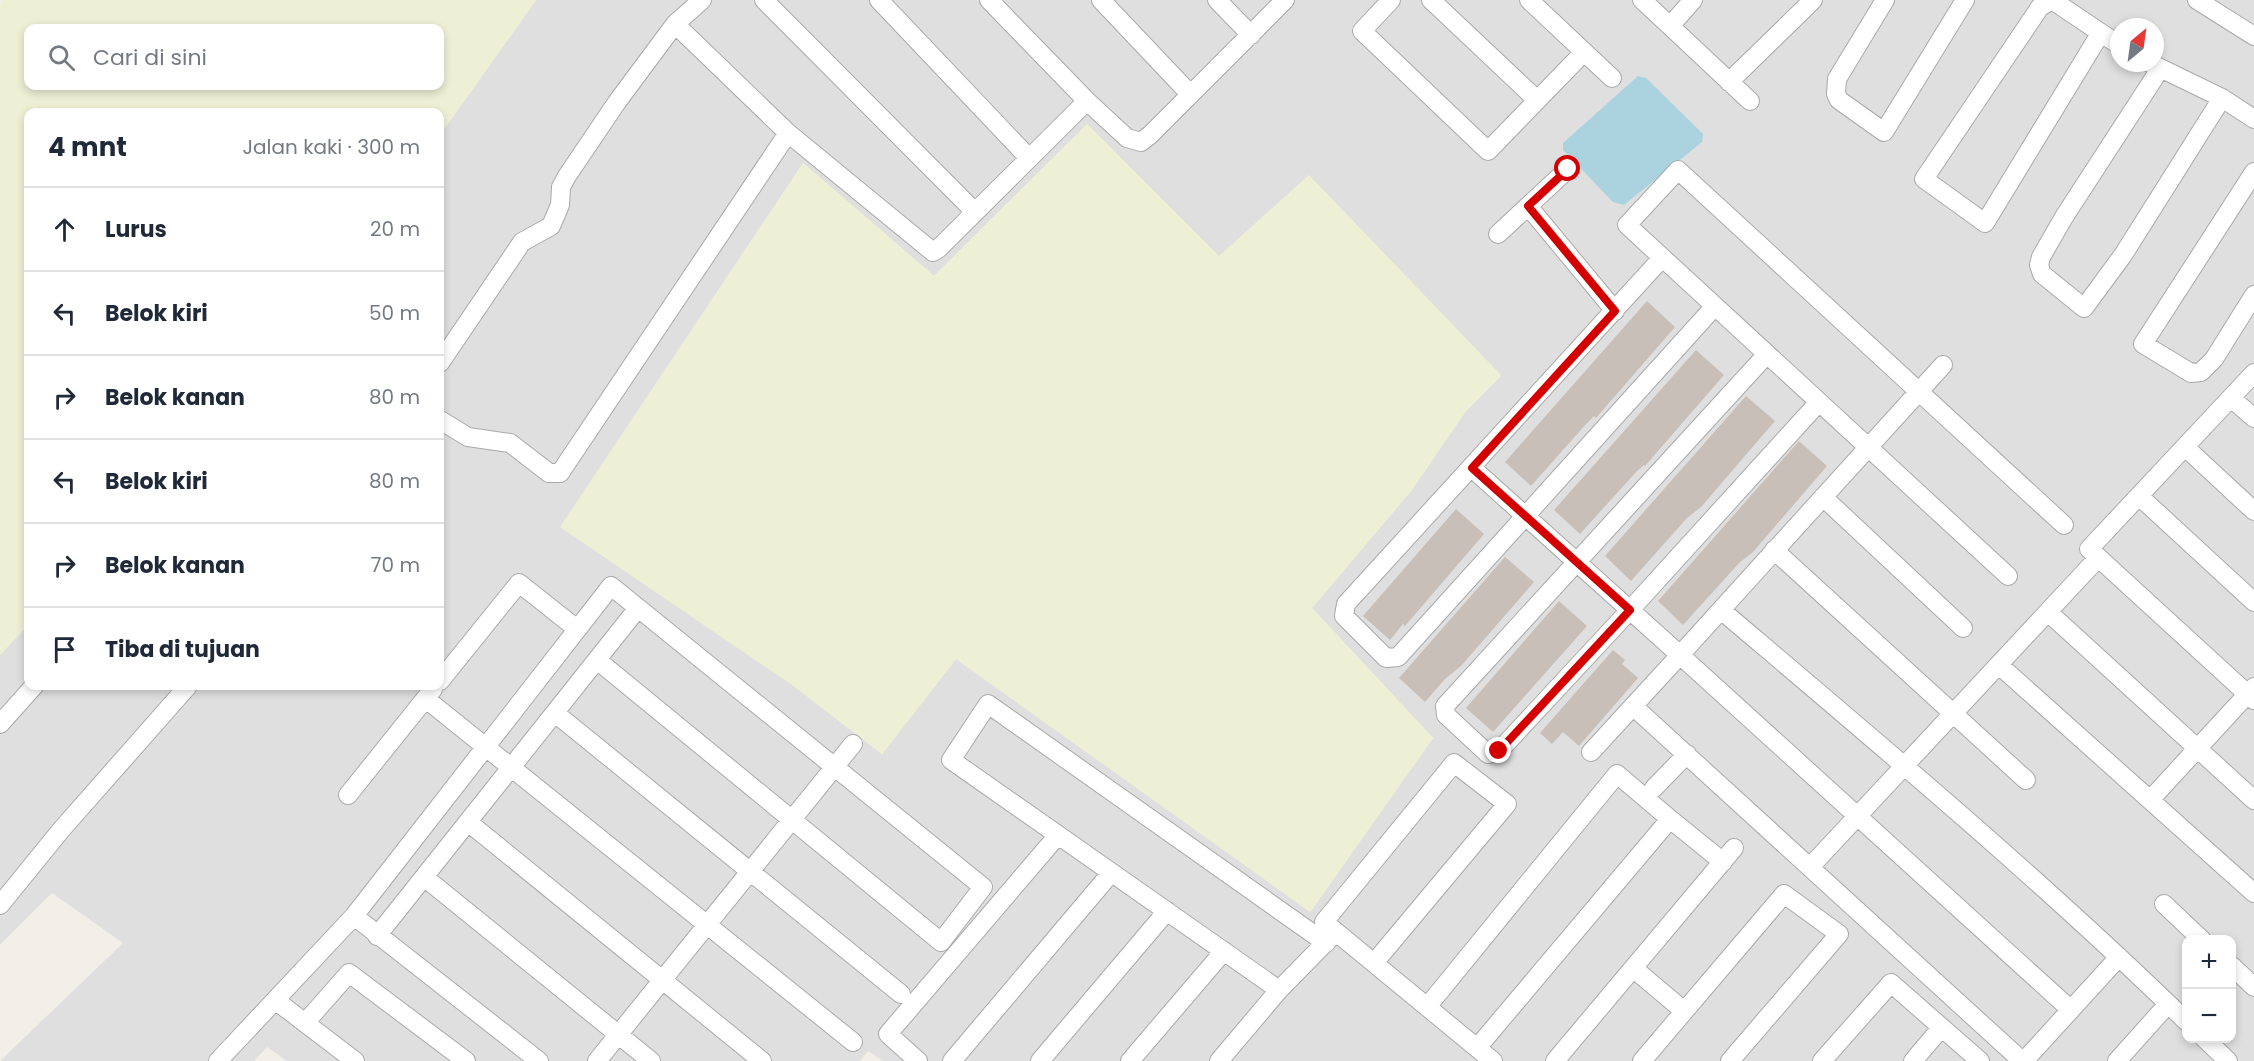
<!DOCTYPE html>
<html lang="id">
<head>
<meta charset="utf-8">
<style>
	body { margin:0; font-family:Poppins,sans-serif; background:#f2f2f3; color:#1f2937 }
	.controls { position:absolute; right:18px; bottom:18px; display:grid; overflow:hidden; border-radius:12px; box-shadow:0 3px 9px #0003 }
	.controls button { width:54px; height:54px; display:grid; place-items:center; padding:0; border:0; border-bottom:2px solid #e0e1e3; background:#fff; color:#1f2937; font:30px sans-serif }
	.compass { position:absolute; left:2110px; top:18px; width:54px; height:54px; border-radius:50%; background:#fff; box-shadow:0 3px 9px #0003; rotate:29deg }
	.stop { position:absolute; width:18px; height:18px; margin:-14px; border:4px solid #d40000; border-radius:50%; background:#fff }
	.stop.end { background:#d40000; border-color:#fff; box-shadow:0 2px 6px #0008 }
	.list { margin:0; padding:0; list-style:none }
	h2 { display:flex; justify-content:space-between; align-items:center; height:78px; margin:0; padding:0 24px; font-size:26px }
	h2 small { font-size:20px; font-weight:400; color:#747a83 }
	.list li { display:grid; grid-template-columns:39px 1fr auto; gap:18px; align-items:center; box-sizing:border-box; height:84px; padding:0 24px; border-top:2px solid #e0e1e3 }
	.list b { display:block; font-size:22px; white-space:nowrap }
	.list em { font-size:20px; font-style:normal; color:#747a83 }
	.icon { flex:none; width:33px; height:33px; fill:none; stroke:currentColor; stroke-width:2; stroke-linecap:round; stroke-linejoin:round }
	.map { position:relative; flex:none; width:2254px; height:1061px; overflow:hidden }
	.search { position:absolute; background:#fff; box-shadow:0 3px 9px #0003; left:24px; top:24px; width:420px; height:66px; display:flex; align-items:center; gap:15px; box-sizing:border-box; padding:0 21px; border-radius:12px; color:#747a83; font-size:22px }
	.panel { position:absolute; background:#fff; box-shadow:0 3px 9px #0003; left:24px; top:108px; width:420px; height:582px; border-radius:12px }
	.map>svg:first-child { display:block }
	.residential { fill:#e0dfdf; fill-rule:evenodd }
	.farmland { fill:#eef0d5; fill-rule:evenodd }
	.water { fill:#aad3df }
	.building { fill:#c7bfb8 }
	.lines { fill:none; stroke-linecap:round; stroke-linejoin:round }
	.minor-casing { stroke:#a9a9a9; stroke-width:20 }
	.minor { stroke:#fff; stroke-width:18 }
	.route { stroke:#d40000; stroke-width:8 }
</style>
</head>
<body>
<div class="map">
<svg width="2254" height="1061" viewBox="0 0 2254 1061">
	<rect width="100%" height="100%" fill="#f2efe9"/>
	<!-- residential -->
	<path class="residential" d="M536,0H2254V1061H883L868,1051L860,1061H287L267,1047L254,1061H0L123,943L52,893L0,945V655L28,625V686H440V135ZM2119,27H2155V63H2119ZM1087,125L1219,257L1501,376L1466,411L1411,491L1312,608L1433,738L1311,911L956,659L882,754L795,687L803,163L934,276ZM2186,940H2232V1038H2186Z"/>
	<!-- farmland -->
	<path class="farmland" d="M3,0H536L440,135V112H28V625L0,655V3ZM440,28V86H28V28Z
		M1087,124L1219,256L1309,175L1501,375L1466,411L1411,491L1312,608L1433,738L1310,912L956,659L882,754L795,687L560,527L803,163L934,276Z"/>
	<!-- water -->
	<path class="water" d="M1638,76L1646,78L1703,134L1702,142L1624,205L1613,202L1563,150V143Z"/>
	<!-- building -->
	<path class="building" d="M1647,301L1675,327L1596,418L1594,416L1587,423L1531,486L1505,462Z
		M1696,350L1724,375L1645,466L1644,465L1636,472L1580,534L1554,510Z
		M1746,396L1775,421L1701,507L1687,518L1631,581L1605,556Z
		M1799,441L1827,466L1753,552L1739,563L1683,625L1658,601Z
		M1456,509L1484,534L1405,626L1403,624L1390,640L1363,616Z
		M1505,557L1534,582L1461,666L1445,679L1425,702L1399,678Z
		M1559,601L1587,626L1493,732L1466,708Z
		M1613,650L1625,660L1622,664L1638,678L1579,746L1563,732L1552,744L1540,733Z"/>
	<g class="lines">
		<!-- minor casing -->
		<g class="minor-casing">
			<path id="minor" d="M764,0L975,212
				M879,0L1029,158
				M989,0L1087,101L1127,138L1141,142L1150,135L1285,0
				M1101,0L1190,94
				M1217,0L1251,35
				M1391,0L1362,31L1488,151L1584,52
				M1431,0L1537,100
				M1529,0L1612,78
				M1642,0L1670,26
				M1693,0L1670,26L1750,101
				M1885,0L1837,79L1836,94L1839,100L1884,132L1965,0
				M2197,0L2254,36
				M675,24L788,133L933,252L938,249L1087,101
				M2100,34L1985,223L1924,179L2040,7L2052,0L2119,45
				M2150,63L2222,98L2254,119
				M2160,69L2064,217L2041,257L2039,265L2042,274L2084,308L2123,255L2222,98
				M1729,82L1813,0
				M2254,172L2143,344L2191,373L2201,372L2214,359L2254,295
				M1528,206L1615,311
				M1498,234L1568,169
				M1662,258L1346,604L1344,616L1386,658L1398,657L1715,306
				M1767,354L1445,706L1446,715L1488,754L1499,751L1630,610L1819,402
				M440,363L522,242L551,226L560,205L561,187L567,176L617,102L675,24L702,0
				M2254,373L2089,549L2254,700
				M2231,398L2254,418
				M440,420L468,437L510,443L549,473H560L788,133
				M2185,447L2254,511
				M1472,468L1680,655L1943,365
				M2139,496L2254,602
				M1823,497L1963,628
				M1774,550L2026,780
				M2008,576L1627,225L1678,170L2064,525
				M1721,610C1879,744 2038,877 2186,1021
				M2048,612L2254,800
				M1999,665L2254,893
				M440,681L519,583L577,629
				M426,699L853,1042
				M1633,706L2022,1061
				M555,713L901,994
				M0,724L34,686
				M1591,752L1680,655L2071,1010
				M1654,788L1687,754
				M348,795L433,689
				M2150,800L2254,687
				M468,822L762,1061
				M1810,867L2098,558
				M424,877L651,1061
				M2164,904L2202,940
				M0,905L61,830L188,686
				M354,916L539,1061
				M377,936L638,608
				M1374,963L1507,804L1454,763L1324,922L1477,1048
				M2232,966L2254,987
				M1633,968L1684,1011
				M1279,990L951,760L988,704L1326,943
				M275,1000L355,1061
				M1427,1007L1617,774L1670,819
				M305,1023L349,973L466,1061
				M2204,1038L2228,1061
				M218,1061L354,916L611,586L983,887L941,942L597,660
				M597,1061L853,744
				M918,1061L888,1034L1058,835
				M952,1061L1111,873
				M1040,1061L1167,911
				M1130,1061L1224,951
				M1219,1061L1279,990L1333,935
				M1493,1061L1477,1048L1670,819L1723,862
				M1555,1061L1734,848
				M1642,1061L1784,894L1839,934L1730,1061
				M1822,1061L1891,983L1980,1061
				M1913,1061L1941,1028
				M2024,1061L2119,957
				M2117,1061L2168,1004"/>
		</g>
		<!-- minor -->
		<use href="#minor" class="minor"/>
	</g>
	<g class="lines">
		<!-- route -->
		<path class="route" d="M1499,751L1630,610L1472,468L1615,311L1528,206L1568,169"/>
	</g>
</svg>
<div class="controls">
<button>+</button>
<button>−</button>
</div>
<svg class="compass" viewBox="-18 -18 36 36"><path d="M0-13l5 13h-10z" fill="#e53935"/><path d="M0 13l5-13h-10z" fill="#747a83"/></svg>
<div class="stop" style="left:1568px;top:169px"></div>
<div class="stop end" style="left:1499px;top:751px"></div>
<div class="search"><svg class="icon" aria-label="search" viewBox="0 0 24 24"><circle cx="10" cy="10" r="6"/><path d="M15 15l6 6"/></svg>Cari di sini</div>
<section class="panel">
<h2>4 mnt<small>Jalan kaki · 300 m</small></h2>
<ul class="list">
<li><svg class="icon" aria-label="ahead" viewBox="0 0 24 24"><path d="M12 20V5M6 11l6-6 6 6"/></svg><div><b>Lurus</b></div><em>20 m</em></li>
<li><svg class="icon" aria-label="left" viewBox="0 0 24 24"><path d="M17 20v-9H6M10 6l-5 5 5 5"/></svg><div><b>Belok kiri</b></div><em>50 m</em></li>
<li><svg class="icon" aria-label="right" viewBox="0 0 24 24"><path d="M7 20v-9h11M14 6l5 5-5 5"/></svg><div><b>Belok kanan</b></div><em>80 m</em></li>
<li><svg class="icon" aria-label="left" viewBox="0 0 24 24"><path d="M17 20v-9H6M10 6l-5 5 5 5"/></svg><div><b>Belok kiri</b></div><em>80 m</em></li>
<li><svg class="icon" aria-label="right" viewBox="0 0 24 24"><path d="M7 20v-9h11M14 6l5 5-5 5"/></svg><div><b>Belok kanan</b></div><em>70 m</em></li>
<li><svg class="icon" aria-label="arrive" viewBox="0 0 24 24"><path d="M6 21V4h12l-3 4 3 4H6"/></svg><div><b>Tiba di tujuan</b></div></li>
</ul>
</section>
</div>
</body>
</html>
